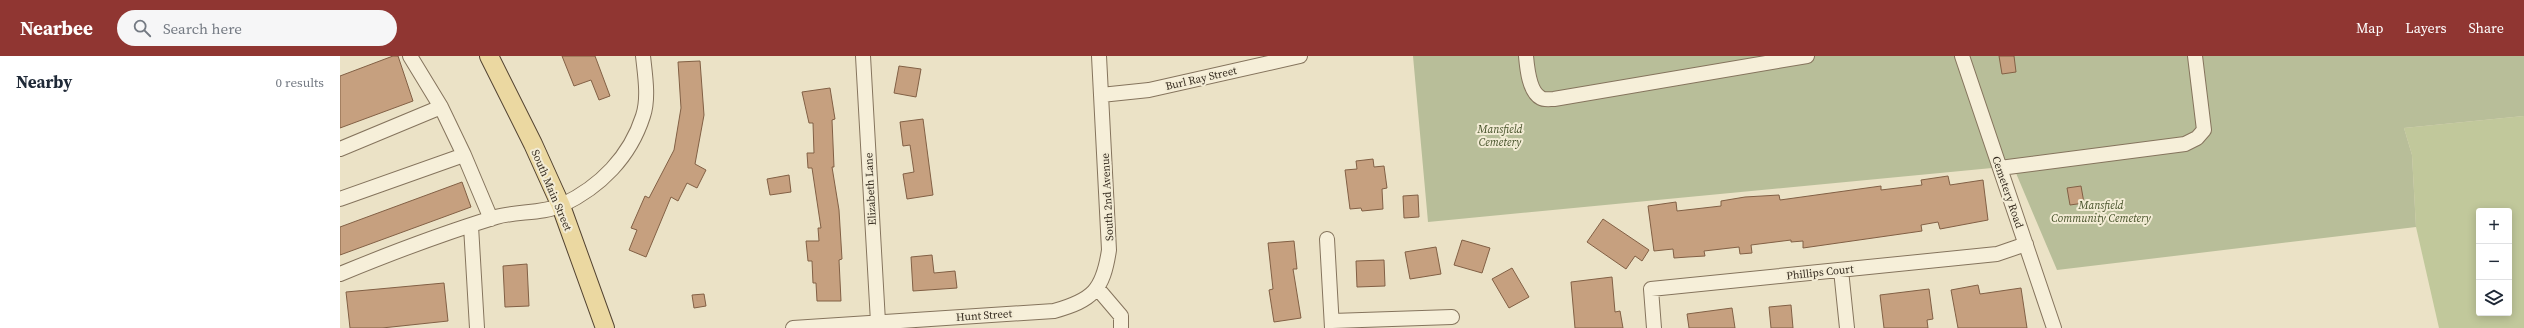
<!DOCTYPE html>
<html lang="en">
<head>
<meta charset="utf-8">
<style>
	body { margin:0; font-family:"Source Serif 4",serif; background:#f6f6f7; color:#1f2937 }
	.controls { position:absolute; right:12px; bottom:12px; display:grid; overflow:hidden; border-radius:4px; box-shadow:0 2px 10px #0003 }
	.controls button { width:36px; height:36px; display:grid; place-items:center; padding:0; border:0; border-bottom:1px solid #e0e1e3; background:#fff; color:#1f2937; font:20px sans-serif }
	.list { margin:0; padding:0; list-style:none }
	h2 { display:flex; justify-content:space-between; align-items:center; height:52px; margin:0; padding:0 16px; font-size:17px }
	h2 small { font-size:13px; font-weight:400; color:#747a83 }
	.icon { flex:none; width:22px; height:22px; fill:none; stroke:currentColor; stroke-width:2; stroke-linecap:round; stroke-linejoin:round }
	.map { position:relative; flex:none; width:2184px; height:272px; overflow:hidden }
	header { display:flex; align-items:center; gap:24px; box-sizing:border-box; height:56px; padding:0 20px; background:#903632; color:#fff }
	header strong { font-size:19px }
	nav { display:flex; gap:22px; margin-inline-start:auto; font-size:14px }
	.search { width:280px; height:36px; background:#f6f6f7; display:flex; align-items:center; gap:10px; box-sizing:border-box; padding:0 14px; border-radius:22px; color:#747a83; font-size:15px }
	main { display:flex }
	aside { flex:1; background:#fff }
	.map>svg:first-child { display:block }
	.green { fill:#c1c89b; fill-rule:evenodd }
	.cemetery { fill:#b8be99 }
	.building { fill:#c6a07f; stroke:#826045 }
	.lines { fill:none; stroke-linecap:round; stroke-linejoin:round }
	.minor-casing { stroke:#85745d; stroke-width:16 }
	.major-casing { stroke:#534331; stroke-width:20 }
	.minor { stroke:#f6efd9; stroke-width:14 }
	.major { stroke:#ebd8a1; stroke-width:18 }
	.labels { text-anchor:middle; stroke-width:4; stroke-linejoin:round; paint-order:stroke }
	.street-label { font-size:11px; fill:#362c20; stroke:#f3ecd5 }
	.park-label { font-size:11px; font-style:italic; fill:#455128; stroke:#f3ecd5 }
</style>
</head>
<body>
<header>
<strong>Nearbee</strong>
<div class="search"><svg class="icon" aria-label="search" viewBox="0 0 24 24"><circle cx="10" cy="10" r="6"/><path d="M15 15l6 6"/></svg>Search here</div>
<nav><a>Map</a><a>Layers</a><a>Share</a></nav>
</header>
<main>
<aside>
<h2>Nearby<small>0 results</small></h2>
<ul class="list">
</ul>
</aside>
<div class="map">
<svg width="2184" height="272" viewBox="0 0 2184 272">
	<rect width="100%" height="100%" fill="#ebe2c6"/>
	<!-- green -->
	<path class="green" d="M2184,60V272H2099L2076,171L2072,99L2064,72ZM2139,155H2169V257H2139Z"/>
	<!-- cemetery -->
	<path class="cemetery" d="M1073,0H2184V60L2064,72L2072,99L2076,171L1717,214L1673,110L1088,166Z"/>
	<!-- building -->
	<path class="building" d="M53,0H58L73,45L0,72V20Z
		M222,0H255L270,40L259,44L251,24L234,30Z
		M1659,0H1674L1676,16L1662,18Z
		M360,5L364,59L355,108L366,114L357,132L347,127L338,145L331,141L306,201L289,194L297,174L291,172L305,140L309,142L334,94L341,52L338,6Z
		M559,10L581,13L576,41L554,37Z
		M490,32L495,63L492,64L494,111H492L499,154L502,203L499,204L501,245H477L476,227H473L472,205H468L466,185H479L478,172H481L472,112H468L467,97H474L473,67H469L462,36Z
		M583,63L593,139L567,143L563,118L574,116L570,89L563,90L560,66Z
		M1033,103L1034,111L1044,110L1047,132L1042,133L1043,153L1022,155L1021,152L1010,153L1005,114L1017,113L1016,105Z
		M449,119L451,136L430,139L427,123Z
		M1608,120L1610,129L1643,124L1648,164L1600,173L1598,166L1581,169L1582,175L1463,192V185L1451,186V184L1411,189L1412,197L1400,198L1399,191L1364,195L1365,200L1348,201L1334,202L1333,193L1314,195L1308,150L1336,146L1337,155L1381,150V145L1405,141L1439,139L1440,144L1541,130V134L1582,129L1581,124Z
		M122,126L131,151L0,199V171Z
		M1741,130L1744,147L1730,149L1727,132Z
		M1078,139L1079,161L1064,162L1063,140Z
		M1263,163L1309,194L1302,205L1295,200L1286,213L1247,186Z
		M1122,184L1150,192L1142,217L1114,209Z
		M954,185L957,213H953L961,262L934,266L929,234L933,233L928,187Z
		M1096,191L1101,218L1070,223L1065,196Z
		M592,199L594,217L615,215L617,232L573,235L571,201Z
		M1044,204L1045,230L1017,231L1016,205Z
		M187,208L189,250L165,251L163,210Z
		M1172,212L1189,241L1169,252L1152,223Z
		M1272,221L1275,256L1280,255L1283,272H1235L1231,226Z
		M104,227L108,265L42,272H10L6,236Z
		M1638,229L1640,238L1681,232L1687,272H1618L1611,234Z
		M1589,233L1593,263L1587,264L1588,272H1544L1540,239Z
		M364,238L366,250L354,252L352,239Z
		M1451,249L1453,272H1431L1429,251Z
		M1392,252L1395,272H1349L1347,258Z"/>
	<g class="lines">
		<!-- minor casing -->
		<g class="minor-casing">
			<path id="minor" d="M523,0L538,266
				M1186,0C1187,11 1189,36 1201,42C1204,44 1210,43 1214,43L1467,0
				M1622,0L1714,272
				M761,39L809,34L960,0
				M101,51L124,99
				M0,93L101,51L70,0
				M1660,112L1845,88L1857,82L1864,74L1855,0
				M0,143L124,99L151,163
				M131,170L137,272
				M987,183L992,272
				M1501,214L1507,272
				M0,218C51,197 104,177 156,161C177,155 202,158 222,149C260,131 290,101 303,60C309,42 305,19 303,0
				M758,233L781,260V272
				M992,265L1112,261
				M453,272L714,255C753,244 763,234 769,194L759,0
				M1314,272L1311,233L1657,198L1686,188"/>
		</g>
		<!-- major casing -->
		<g class="major-casing">
			<path id="major" d="M149,0L193,88L221,150L265,272"/>
		</g>
		<!-- minor -->
		<use href="#minor" class="minor"/>
		<!-- major -->
		<use href="#major" class="major"/>
	</g>
	<g class="labels">
		<!-- street labels -->
		<g class="street-label">
			<text transform="translate(861 22) rotate(-13)" y="4">Burl Ray Street</text>
			<text transform="translate(530 133) rotate(-93)" y="4">Elizabeth Lane</text>
			<text transform="translate(212 134) rotate(67)" y="4">South Main Street</text>
			<text transform="translate(1668 136) rotate(71)" y="4">Cemetery Road</text>
			<text transform="translate(767 141) rotate(-93)" y="4">South 2nd Avenue</text>
			<text transform="translate(1480 216) rotate(-6)" y="4">Phillips Court</text>
			<text transform="translate(644 259) rotate(-4)" y="4">Hunt Street</text>
		</g>
		<!-- park labels -->
		<g class="park-label">
			<text x="1160" y="77">Mansfield<tspan x="1160" dy="13">Cemetery</tspan></text>
			<text x="1761" y="153">Mansfield<tspan x="1761" dy="13">Community Cemetery</tspan></text>
		</g>
	</g>
</svg>
<div class="controls">
<button>+</button>
<button>−</button>
<button><svg class="icon" aria-label="layers" viewBox="0 0 24 24"><path d="M12 4l9 5-9 5-9-5zM3 14l9 5 9-5"/></svg></button>
</div>
</div>
</main>
</body>
</html>
